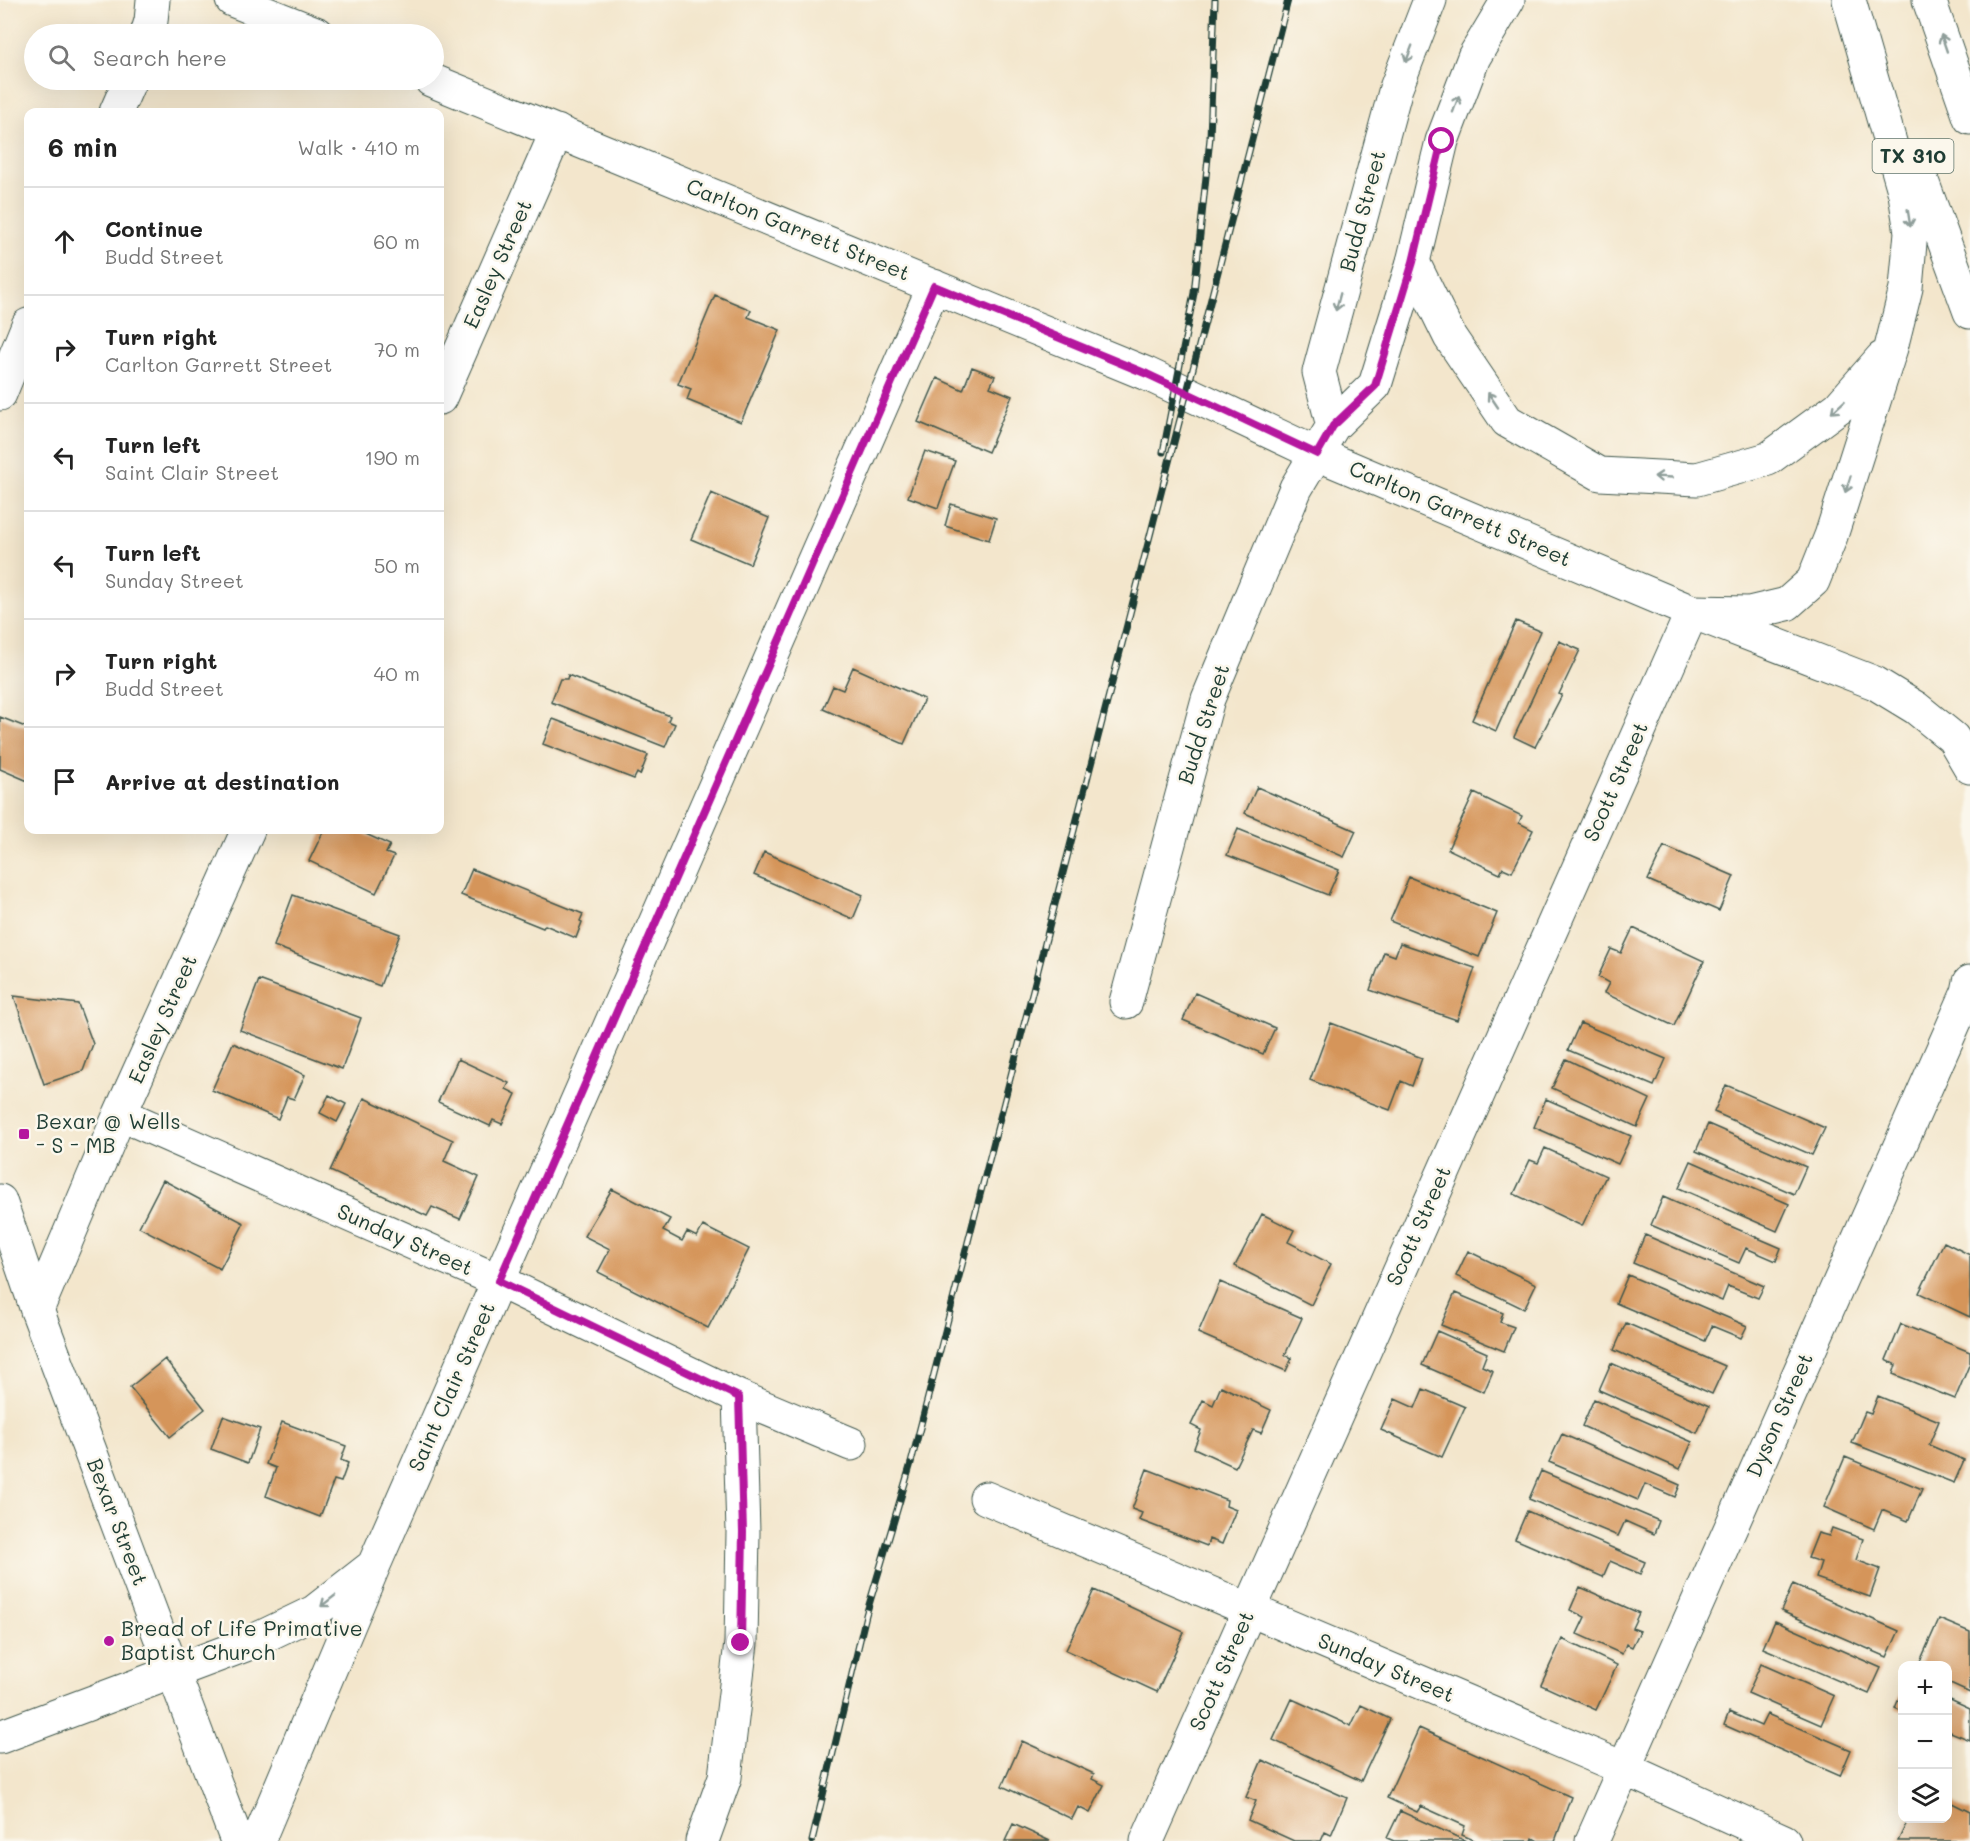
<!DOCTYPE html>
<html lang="en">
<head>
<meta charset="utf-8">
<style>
	body { margin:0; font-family:Mali,sans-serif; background:#f6f6f6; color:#222 }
	.controls { position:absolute; right:18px; bottom:18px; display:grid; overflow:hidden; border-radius:12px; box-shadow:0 6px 24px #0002 }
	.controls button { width:54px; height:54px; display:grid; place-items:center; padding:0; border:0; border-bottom:2px solid #e0e0e0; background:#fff; color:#222; font:30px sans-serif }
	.stop { position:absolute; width:18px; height:18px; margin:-14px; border:4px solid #b5179e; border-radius:50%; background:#fff }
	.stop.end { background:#b5179e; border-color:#fff; box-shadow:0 2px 6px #0008 }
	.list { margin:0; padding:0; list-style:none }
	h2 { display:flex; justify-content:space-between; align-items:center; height:78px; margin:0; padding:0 24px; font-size:26px }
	h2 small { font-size:20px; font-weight:400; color:#767676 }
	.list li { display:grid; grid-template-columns:39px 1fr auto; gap:18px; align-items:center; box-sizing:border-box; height:108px; padding:0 24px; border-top:2px solid #e0e0e0 }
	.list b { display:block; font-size:22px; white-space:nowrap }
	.list p { margin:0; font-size:20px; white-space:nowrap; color:#767676 }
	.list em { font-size:20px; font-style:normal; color:#767676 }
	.icon { flex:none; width:33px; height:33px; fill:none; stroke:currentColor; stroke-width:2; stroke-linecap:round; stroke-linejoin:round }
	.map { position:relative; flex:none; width:1970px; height:1841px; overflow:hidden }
	.search { position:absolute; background:#fff; box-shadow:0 6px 24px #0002; left:24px; top:24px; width:420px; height:66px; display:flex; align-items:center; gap:15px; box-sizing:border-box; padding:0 21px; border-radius:33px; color:#767676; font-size:22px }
	.panel { position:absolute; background:#fff; box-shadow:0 6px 24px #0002; left:24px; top:108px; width:420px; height:726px; border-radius:12px }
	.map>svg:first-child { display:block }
	.building { fill:#d5955a }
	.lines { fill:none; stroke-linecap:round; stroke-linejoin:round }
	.minor-casing { stroke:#3f564b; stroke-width:35 }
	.tertiary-casing { stroke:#3f564b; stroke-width:35 }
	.primary-casing { stroke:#3f564b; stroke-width:35 }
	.minor { stroke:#fff; stroke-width:33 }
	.tertiary { stroke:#fff; stroke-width:33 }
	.primary { stroke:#fff; stroke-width:33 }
	.rail-casing { stroke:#1f3d34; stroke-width:7 }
	.rail { stroke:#fbf7ec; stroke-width:4.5; stroke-dasharray:14; stroke-linecap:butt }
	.oneway { stroke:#8f9e9a }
	.route { stroke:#b5179e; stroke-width:8 }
	.poi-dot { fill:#b5179e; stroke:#fbf7ec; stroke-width:2 }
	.labels { text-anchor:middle; stroke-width:5; stroke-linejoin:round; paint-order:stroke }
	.shield { fill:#fbf7ec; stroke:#61756b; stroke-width:1.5 }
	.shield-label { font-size:20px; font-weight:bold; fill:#1f3d34 }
	.street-label { font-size:21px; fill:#1f3d34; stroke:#fbf7ec }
	.poi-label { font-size:21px; fill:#1f3d34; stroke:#fbf7ec; text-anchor:start }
</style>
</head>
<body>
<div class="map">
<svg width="1970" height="1841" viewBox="0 0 1970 1841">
	<rect width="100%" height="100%" fill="#fbf7ec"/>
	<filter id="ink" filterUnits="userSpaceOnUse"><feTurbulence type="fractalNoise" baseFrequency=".0167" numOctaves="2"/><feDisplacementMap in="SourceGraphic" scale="12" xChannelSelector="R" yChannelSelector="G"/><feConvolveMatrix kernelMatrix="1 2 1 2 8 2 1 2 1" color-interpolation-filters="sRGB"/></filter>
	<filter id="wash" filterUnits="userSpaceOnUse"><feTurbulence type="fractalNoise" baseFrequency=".008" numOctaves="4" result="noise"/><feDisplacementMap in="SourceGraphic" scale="24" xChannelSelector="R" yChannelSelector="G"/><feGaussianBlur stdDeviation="1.35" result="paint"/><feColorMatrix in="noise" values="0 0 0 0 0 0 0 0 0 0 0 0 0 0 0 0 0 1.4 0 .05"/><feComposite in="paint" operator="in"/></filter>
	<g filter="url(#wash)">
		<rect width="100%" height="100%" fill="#f3e6cc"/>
		<g id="blocks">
			<!-- building -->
			<path class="building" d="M715,295L751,310L748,317L780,330L741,422L687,400L691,389L678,384Z
				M972,367L995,376L990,387L1012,396L988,452L918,422L937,378L963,390Z
				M925,451L955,461L938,508L908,497Z
				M711,493L769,518L750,564L691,539Z
				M951,504L996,518L989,540L945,526Z
				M1516,621L1540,631L1496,731L1472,720Z
				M1559,641L1580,650L1559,694L1562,695L1535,747L1514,737Z
				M853,667L924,699L904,744L823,709L833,686L843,690Z
				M568,675L670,716L668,721L675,724L665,747L551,702L560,679H567Z
				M0,717L28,728V781L0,769Z
				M553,719L648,755L640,775L637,773L634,779L543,744Z
				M1257,787L1356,831L1344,857L1245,813Z
				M1474,793L1522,816L1519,823L1533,830L1512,872L1503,868L1500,874L1448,849Z
				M1238,829L1339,870L1328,895L1227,855Z
				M324,830H357L390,845L386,853L394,856L376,893L309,861Z
				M1664,846L1734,876L1719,911L1648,880Z
				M764,852L863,895L853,919L754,875Z
				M472,869L583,914L580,921L582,922L576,938L545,925L543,928L461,895Z
				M1409,877L1497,913L1479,957L1390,921Z
				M293,895L400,934L380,986L274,946Z
				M1633,928L1704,961L1674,1026L1604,993L1609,983L1598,977L1611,949L1621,953Z
				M1400,943L1475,968L1457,1020L1370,990L1384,952L1395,956Z
				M259,980L361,1018L342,1069L240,1030Z
				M1195,993L1275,1028L1263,1054L1183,1020Z
				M14,996L78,1004L93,1044L83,1071L44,1084Z
				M1331,1023L1422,1058L1412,1086L1401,1081L1390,1110L1310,1080Z
				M1580,1023L1666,1059L1654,1086L1568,1050Z
				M233,1043L305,1075L294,1099L287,1097L278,1119L212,1090Z
				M458,1059L509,1083L506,1089L516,1094L502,1124L493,1120L490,1126L438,1102Z
				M1566,1059L1650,1099L1637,1127L1552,1088Z
				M1726,1085L1825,1128L1812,1155L1714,1112Z
				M329,1095L346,1104L337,1122L320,1113Z
				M364,1098L453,1140L444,1161L479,1177L460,1219L432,1207L427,1216L330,1171Z
				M1546,1099L1631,1136L1618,1164L1534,1127Z
				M1708,1124L1806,1167L1794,1194L1696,1151Z
				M1545,1148L1606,1176L1582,1226L1514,1194L1530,1160L1538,1163Z
				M1691,1161L1789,1204L1777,1231L1679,1188Z
				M163,1180L244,1223L220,1269L139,1227Z
				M612,1189L670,1219L663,1231L682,1241L687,1232L697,1237L703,1226L749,1249L708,1328L598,1272L610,1249L584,1236Z
				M1663,1197L1781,1248L1776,1261L1746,1248L1739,1263L1651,1225Z
				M1262,1214L1294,1230L1288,1242L1331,1264L1311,1305L1235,1266Z
				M1645,1235L1764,1286L1758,1298L1728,1286L1722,1301L1633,1263Z
				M1944,1242L1970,1255V1317L1919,1293Z
				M1468,1251L1536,1284L1524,1309L1456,1276Z
				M1628,1275L1747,1326L1741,1338L1712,1326L1705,1341L1616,1303Z
				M1220,1282L1302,1318L1285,1355L1292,1358L1286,1371L1198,1333Z
				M1455,1293L1503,1313L1500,1322L1514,1327L1504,1351L1441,1325Z
				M1626,1323L1725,1366L1712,1394L1614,1350Z
				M1901,1324L1970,1352V1363L1955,1399L1893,1374L1896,1365L1886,1360Z
				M1437,1331L1487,1353L1482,1366L1493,1371L1484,1392L1422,1365Z
				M165,1359L205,1409L170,1437L130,1387Z
				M1611,1363L1709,1406L1697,1433L1599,1390Z
				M1221,1386L1271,1410L1261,1433L1253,1430L1235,1467L1194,1448L1201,1430L1191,1425L1203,1400L1213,1405Z
				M1423,1389L1465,1407L1442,1457L1381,1430L1395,1399L1415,1408Z
				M1878,1396L1939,1421L1929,1445L1964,1460L1954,1483L1852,1443L1865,1412L1871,1414Z
				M1594,1399L1692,1442L1680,1469L1582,1426Z
				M223,1416L260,1429L248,1463L211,1449Z
				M282,1422L346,1446L341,1460L348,1463L341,1482L334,1480L320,1517L266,1496L276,1468L266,1464Z
				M1562,1434L1680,1485L1675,1497L1645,1484L1638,1500L1549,1462Z
				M1845,1457L1922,1489L1908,1521L1882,1510L1874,1529L1824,1507Z
				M1147,1469L1227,1500L1226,1506L1236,1510L1222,1544L1209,1539L1207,1546L1139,1520L1142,1513L1132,1509Z
				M1541,1471L1659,1521L1654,1534L1625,1521L1618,1536L1529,1499Z
				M1527,1511L1645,1562L1640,1574L1610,1561L1603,1577L1515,1539Z
				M1832,1528L1863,1539L1856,1560L1880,1569L1870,1597L1816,1578L1821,1562L1808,1558L1818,1533L1829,1536Z
				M1793,1584L1899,1631L1887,1657L1781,1611Z
				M1580,1587L1639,1613L1632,1628L1640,1631L1632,1647L1626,1644L1622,1654L1577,1634L1585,1617L1570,1610Z
				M1094,1590L1184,1632L1157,1692L1066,1650Z
				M1939,1619L1970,1632V1693L1948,1683V1666H1918Z
				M1775,1621L1881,1668L1869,1694L1763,1648Z
				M1562,1639L1617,1665L1596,1710L1541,1685Z
				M1761,1664L1834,1696L1821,1725L1748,1693Z
				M1902,1691V1711L1895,1708Z
				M1292,1699L1351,1726L1361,1705L1390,1719L1361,1781L1273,1740Z
				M1948,1699L1970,1709V1740L1948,1731Z
				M1729,1712L1761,1726L1767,1714L1851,1750L1840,1776L1724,1725Z
				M1419,1728L1571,1797L1555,1841H1538L1533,1838L1532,1841H1476L1462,1835L1465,1826L1421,1806L1417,1812L1387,1798Z
				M1022,1741L1094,1774L1092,1779L1104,1785L1090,1813L1078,1807L1072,1819L1002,1786Z
				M1262,1760L1347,1798L1331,1835L1325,1832L1321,1841H1294L1248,1820L1256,1801L1246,1797Z
				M1948,1801L1970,1812V1841H1898L1909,1818H1948Z
				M1400,1811L1466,1841H1394L1387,1838Z
				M1013,1824L1050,1841H1005Z"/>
		</g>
	</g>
	<g filter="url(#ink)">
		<use href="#blocks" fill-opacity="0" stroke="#3f564b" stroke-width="1.5"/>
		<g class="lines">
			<!-- minor casing -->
			<g class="minor-casing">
				<path id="minor" d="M232,0L318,34
					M147,34L151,21L153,0
					M431,80L1147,374L1317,454L1692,612L1875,683L1916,708L1953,738L1970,767
					M116,112L130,80
					M0,394L28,325
					M440,398L557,131
					M1333,426L1319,372L1396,88L1430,0
					M1126,1002L1208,699L1296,488L1333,426L1375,385L1413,262L1442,141L1474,57L1508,0
					M120,1114L499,1281L739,1397L851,1444
					M37,1310L120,1114L248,830
					M986,1498L1623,1768L1784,1841
					M0,1737L245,1645L314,1612L373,1566
					M258,1841L374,1565L934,286
					M702,1841L725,1777L741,1643L743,1532L739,1397
					M1147,1841L1692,612
					M1592,1841L1968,992L1970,982"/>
			</g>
			<!-- tertiary casing -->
			<g class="tertiary-casing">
				<path id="tertiary" d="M0,1201L37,1310L237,1841"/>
			</g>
			<!-- primary casing -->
			<g class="primary-casing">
				<path id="primary" d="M1929,0L1970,118
					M1915,162L1970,312
					M1413,262L1450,337L1507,421L1600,474L1697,479L1768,459L1839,407L1882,358
					M1692,612L1749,613L1787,604L1813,581L1831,536L1891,348L1906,288L1911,232L1905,194L1849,0"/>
			</g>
			<!-- minor -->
			<use href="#minor" class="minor"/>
			<!-- tertiary -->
			<use href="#tertiary" class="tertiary"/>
			<!-- primary -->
			<use href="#primary" class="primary"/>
			<!-- rail casing -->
			<g class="rail-casing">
				<path id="rail" d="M1163,452L1194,293L1210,138L1215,0
					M812,1841L866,1615L911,1463L1288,0"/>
			</g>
			<!-- rail -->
			<use href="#rail" class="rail"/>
		</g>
		<!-- one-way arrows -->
		<defs><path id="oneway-shaft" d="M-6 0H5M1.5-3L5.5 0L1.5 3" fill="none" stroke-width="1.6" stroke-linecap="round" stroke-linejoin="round" transform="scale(1.5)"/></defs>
		<g class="oneway">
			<use href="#oneway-shaft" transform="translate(1944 43) rotate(-109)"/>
			<use href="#oneway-shaft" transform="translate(1409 54) rotate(111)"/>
			<use href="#oneway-shaft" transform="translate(1456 104) rotate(-70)"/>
			<use href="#oneway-shaft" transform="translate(1909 218) rotate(81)"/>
			<use href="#oneway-shaft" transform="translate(1338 302) rotate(105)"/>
			<use href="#oneway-shaft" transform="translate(1493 400) rotate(-124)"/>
			<use href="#oneway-shaft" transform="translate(1838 407) rotate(138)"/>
			<use href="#oneway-shaft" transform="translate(1663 477) rotate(-177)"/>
			<use href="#oneway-shaft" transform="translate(1848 484) rotate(108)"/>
			<use href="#oneway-shaft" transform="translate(328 1601) rotate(142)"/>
		</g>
	</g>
	<g class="lines" filter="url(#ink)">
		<!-- route -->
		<path class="route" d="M741,1643L743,1532L739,1397L499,1281L934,286L1147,374L1317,454L1333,426L1375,386L1413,262L1442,141"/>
	</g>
	<!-- markers -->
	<g class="poi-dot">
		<rect x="18" y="1128" width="12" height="12" rx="3"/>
		<circle cx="109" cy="1641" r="6"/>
	</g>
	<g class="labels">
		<!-- shield labels -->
		<rect class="shield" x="1872.5" y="139" width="81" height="34" rx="4.5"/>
		<g class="shield-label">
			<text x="1913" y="163">TX 310</text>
		</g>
		<!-- street labels -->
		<g class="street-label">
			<text transform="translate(1363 211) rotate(-75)" y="7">Budd Street</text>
			<text transform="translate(798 230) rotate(22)" y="7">Carlton Garrett Street</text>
			<text transform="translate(498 264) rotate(-66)" y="7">Easley Street</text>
			<text transform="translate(1460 514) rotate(23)" y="7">Carlton Garrett Street</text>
			<text transform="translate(1204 724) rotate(-72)" y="7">Budd Street</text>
			<text transform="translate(1616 782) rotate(-66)" y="7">Scott Street</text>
			<text transform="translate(163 1019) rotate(-66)" y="7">Easley Street</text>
			<text transform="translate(1419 1226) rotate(-66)" y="7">Scott Street</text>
			<text transform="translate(405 1240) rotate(24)" y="7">Sunday Street</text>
			<text transform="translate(452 1387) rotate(-66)" y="7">Saint Clair Street</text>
			<text transform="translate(1780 1415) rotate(-66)" y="7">Dyson Street</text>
			<text transform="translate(117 1522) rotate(69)" y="7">Bexar Street</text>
			<text transform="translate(1386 1668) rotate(23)" y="7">Sunday Street</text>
			<text transform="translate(1222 1671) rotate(-66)" y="7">Scott Street</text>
		</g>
		<!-- poi labels -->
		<g class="poi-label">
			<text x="36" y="1129">Bexar @ Wells<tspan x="36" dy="24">- S - MB</tspan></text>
			<text x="121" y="1636">Bread of Life Primative<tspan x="121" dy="24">Baptist Church</tspan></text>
		</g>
	</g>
</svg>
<div class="controls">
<button>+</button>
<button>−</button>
<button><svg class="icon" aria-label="layers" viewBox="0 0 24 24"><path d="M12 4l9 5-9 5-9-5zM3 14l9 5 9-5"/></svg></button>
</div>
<div class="stop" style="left:1442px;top:141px"></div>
<div class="stop end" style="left:741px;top:1643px"></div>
<div class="search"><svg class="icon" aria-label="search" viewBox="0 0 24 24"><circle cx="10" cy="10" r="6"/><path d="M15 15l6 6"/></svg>Search here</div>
<section class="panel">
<h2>6 min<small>Walk · 410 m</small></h2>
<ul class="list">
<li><svg class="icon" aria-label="ahead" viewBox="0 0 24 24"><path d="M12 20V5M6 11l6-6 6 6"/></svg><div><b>Continue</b><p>Budd Street</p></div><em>60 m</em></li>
<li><svg class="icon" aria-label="right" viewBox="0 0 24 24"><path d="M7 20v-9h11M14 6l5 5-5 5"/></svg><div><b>Turn right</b><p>Carlton Garrett Street</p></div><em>70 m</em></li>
<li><svg class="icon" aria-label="left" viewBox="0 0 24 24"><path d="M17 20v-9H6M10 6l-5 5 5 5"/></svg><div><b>Turn left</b><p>Saint Clair Street</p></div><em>190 m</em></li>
<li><svg class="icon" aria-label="left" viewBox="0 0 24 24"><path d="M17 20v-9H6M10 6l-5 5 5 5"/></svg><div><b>Turn left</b><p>Sunday Street</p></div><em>50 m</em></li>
<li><svg class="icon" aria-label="right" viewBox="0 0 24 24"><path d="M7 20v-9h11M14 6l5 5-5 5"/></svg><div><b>Turn right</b><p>Budd Street</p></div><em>40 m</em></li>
<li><svg class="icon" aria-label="arrive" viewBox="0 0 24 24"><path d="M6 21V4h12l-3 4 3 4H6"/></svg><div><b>Arrive at destination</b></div></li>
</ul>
</section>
</div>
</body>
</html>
